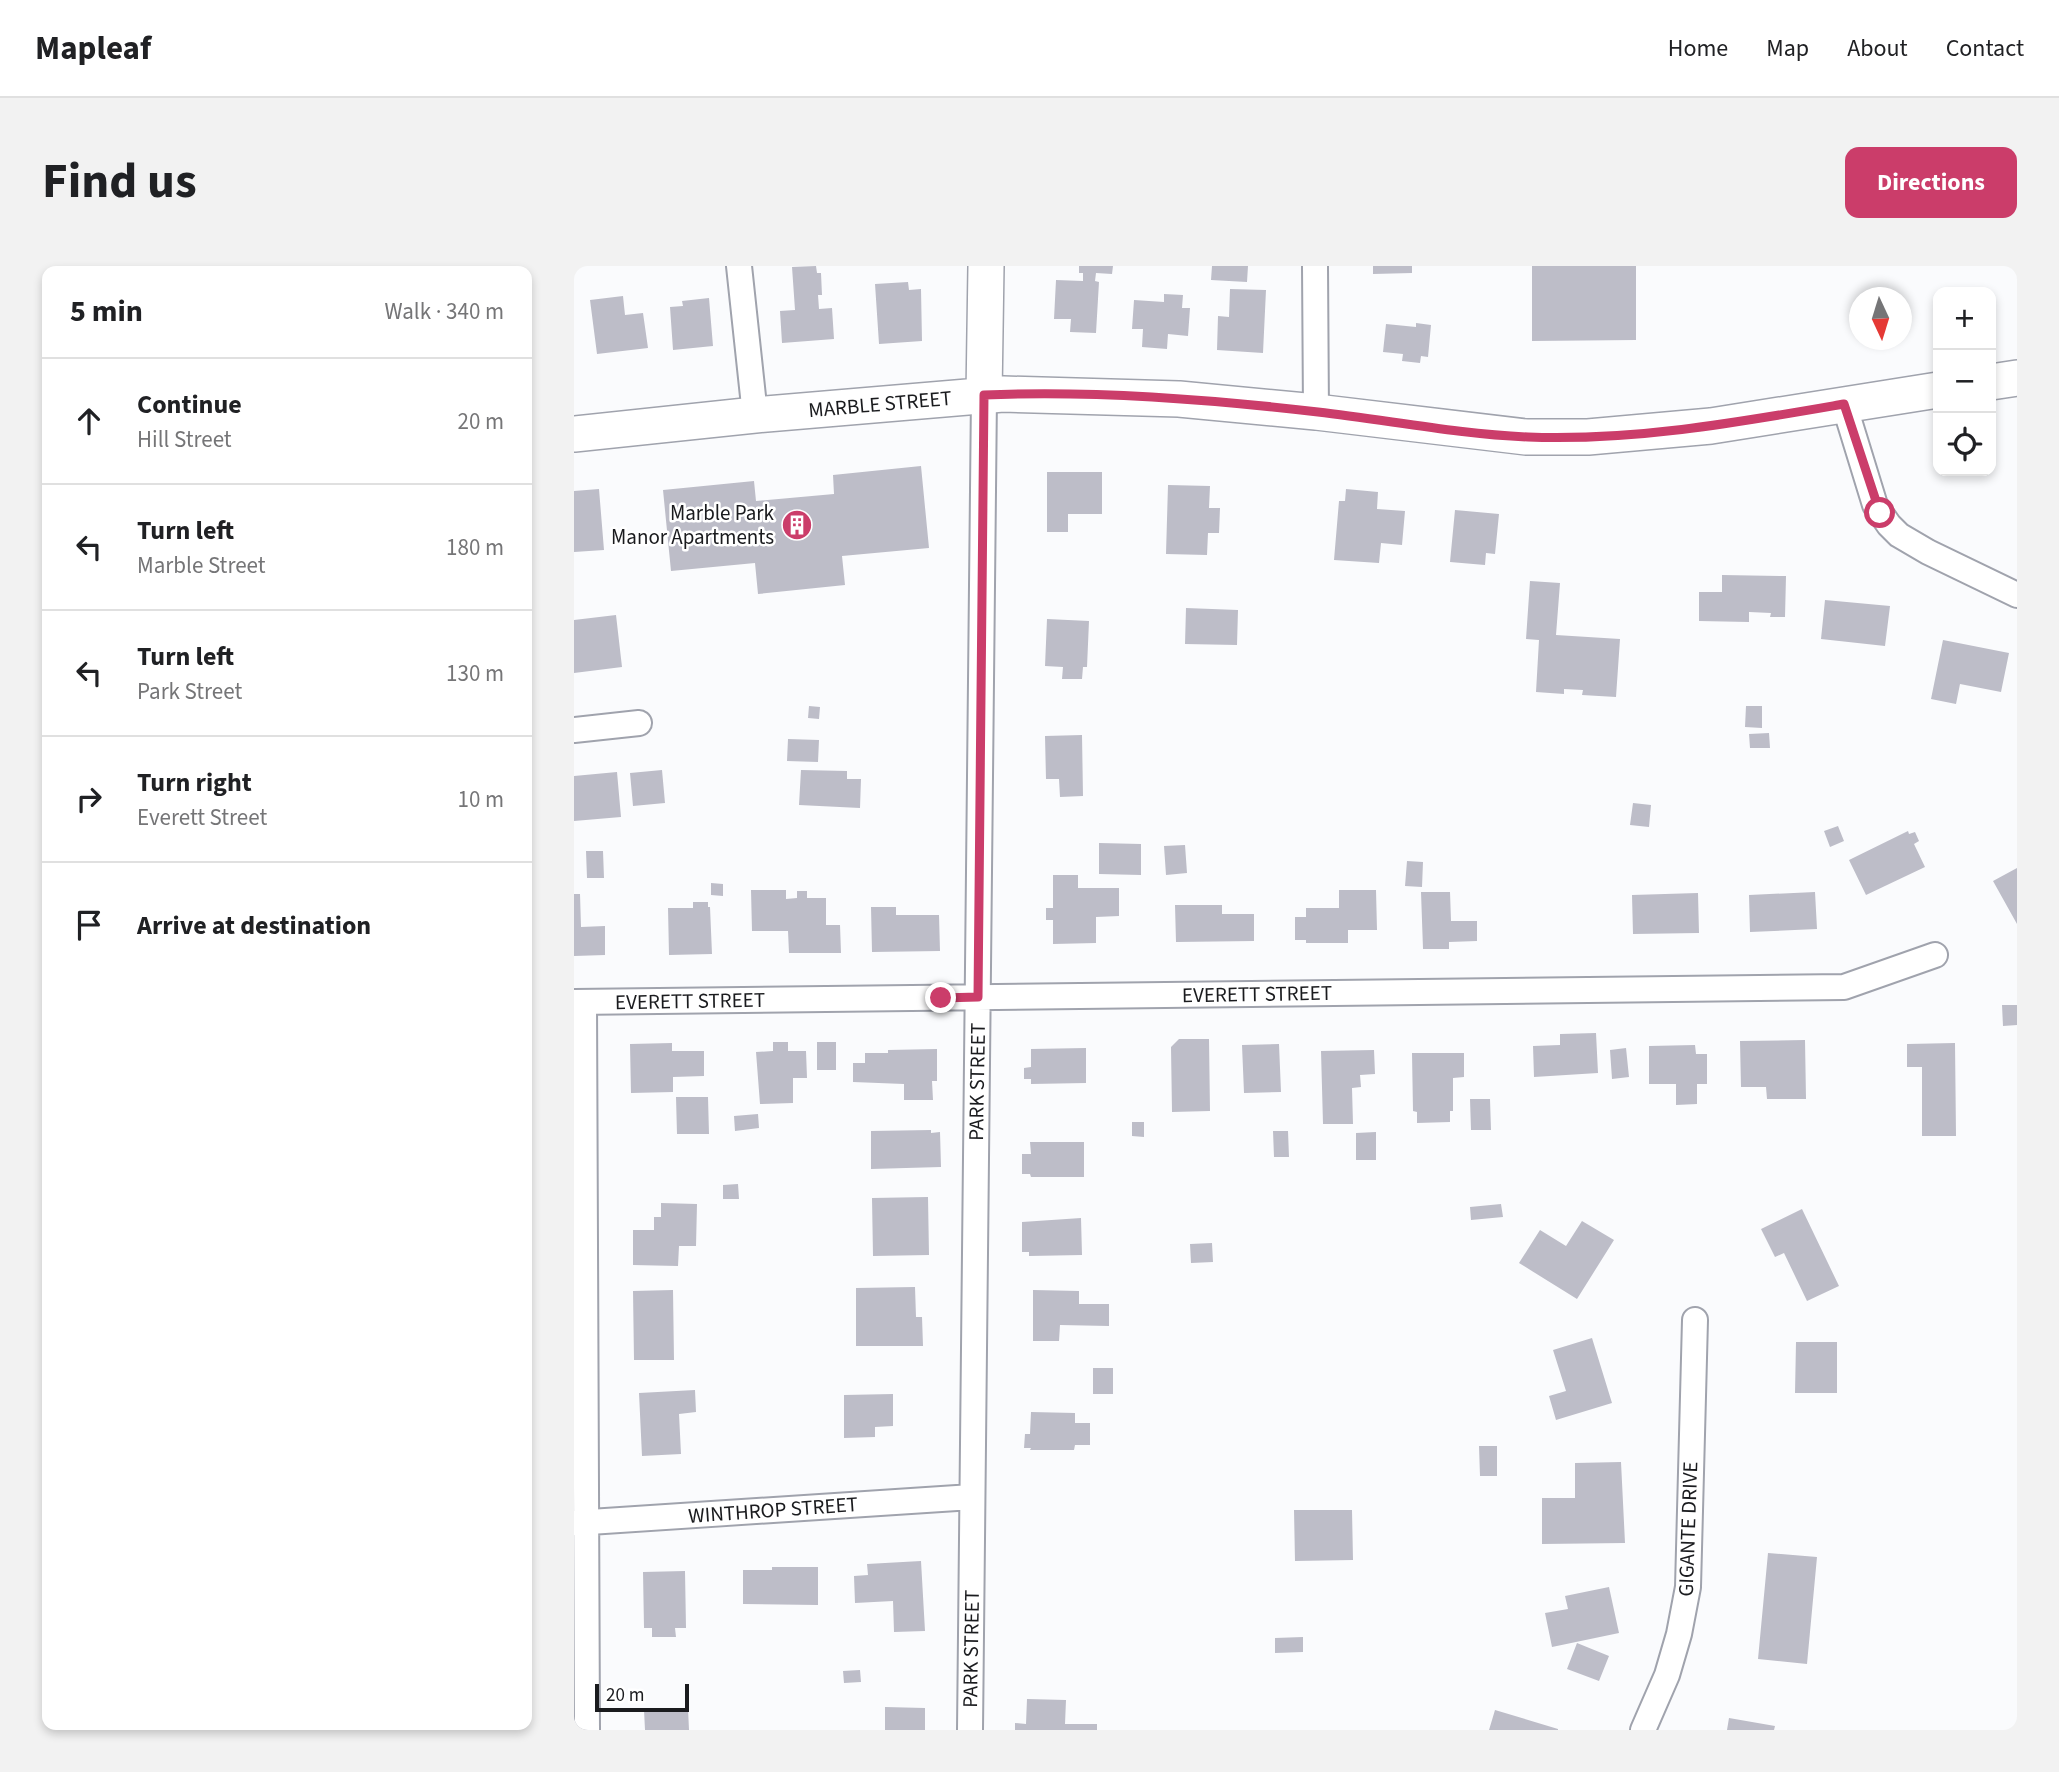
<!DOCTYPE html>
<html lang="en">
<head>
<meta charset="utf-8">
<style>
	body { margin:0; font-family:"Source Sans 3",sans-serif; background:#f2f2f2; color:#202124 }
	.controls { position:absolute; right:21px; top:21px; display:grid; overflow:hidden; border-radius:14px; box-shadow:0 4px 10px #0003 }
	.controls button { width:63px; height:63px; display:grid; place-items:center; padding:0; border:0; border-bottom:2px solid #e0e0e0; background:#fff; color:#202124; font:35px sans-serif }
	.compass { position:absolute; left:1275px; top:21px; width:63px; height:63px; border-radius:50%; background:#fff; box-shadow:0 4px 10px #0003; rotate:176deg }
	.scale { position:absolute; left:21px; bottom:18px; width:94px; box-sizing:border-box; padding-left:7px; border:4px solid #1a1b1e; border-top:0; font-size:19px; line-height:24px; white-space:nowrap; color:#1a1b1e; -webkit-text-stroke:5px #fff; paint-order:stroke }
	.stop { position:absolute; width:21px; height:21px; margin:-16px; border:5px solid #cb3d6a; border-radius:50%; background:#fff }
	.stop.end { background:#cb3d6a; border-color:#fff; box-shadow:0 2px 7px #0008 }
	.list { margin:0; padding:0; list-style:none }
	h2 { display:flex; justify-content:space-between; align-items:center; height:91px; margin:0; padding:0 28px; font-size:30px }
	h2 small { font-size:23px; font-weight:400; color:#757577 }
	.list li { display:grid; grid-template-columns:46px 1fr auto; gap:21px; align-items:center; box-sizing:border-box; height:126px; padding:0 28px; border-top:2px solid #e0e0e0 }
	.list b { display:block; font-size:26px; white-space:nowrap }
	.list p { margin:0; font-size:23px; white-space:nowrap; color:#757577 }
	.list em { font-size:23px; font-style:normal; color:#757577 }
	.icon { flex:none; width:38px; height:38px; fill:none; stroke:currentColor; stroke-width:2; stroke-linecap:round; stroke-linejoin:round }
	.map { position:relative; flex:none; width:1443px; height:1464px; overflow:hidden; border-radius:14px }
	header { display:flex; align-items:center; gap:42px; box-sizing:border-box; height:98px; padding:0 35px; background:#fff; border-bottom:2px solid #e0e0e0 }
	header strong { font-size:33px }
	nav { display:flex; gap:38px; margin-inline-start:auto; font-size:24px }
	.intro { display:flex; align-items:center; justify-content:space-between; box-sizing:border-box; height:168px; padding:0 42px }
	h1 { margin:0; font-size:49px }
	.button { padding:18px 32px; border-radius:14px; background:#cb3d6a; color:#fff; font-size:24px; font-weight:700 }
	main { display:flex; gap:42px; padding:0 42px }
	aside { flex:1; background:#fff; border-radius:14px; box-shadow:0 4px 10px #0003 }
	.map>svg:first-child { display:block }
	.building { fill:#bdbdc8 }
	.lines { fill:none; stroke-linecap:round; stroke-linejoin:round }
	.minor-casing { stroke:#a0a3ad; stroke-width:28 }
	.secondary-casing { stroke:#a0a3ad; stroke-width:38 }
	.minor { stroke:#fff; stroke-width:24 }
	.secondary { stroke:#fff; stroke-width:35 }
	.route { stroke:#cb3d6a; stroke-width:9 }
	.labels { text-anchor:middle; stroke-width:5; stroke-linejoin:round; paint-order:stroke }
	.street-label { font-size:21px; fill:#1a1b1e; stroke:#fff }
	.poi-label { font-size:21px; fill:#1a1b1e; stroke:#fff; text-anchor:end }
</style>
</head>
<body>
<header>
<strong>Mapleaf</strong>
<nav><a>Home</a><a>Map</a><a>About</a><a>Contact</a></nav>
</header>
<div class="intro"><h1>Find us</h1><a class="button">Directions</a></div>
<main>
<aside>
<h2>5 min<small>Walk · 340 m</small></h2>
<ul class="list">
<li><svg class="icon" aria-label="ahead" viewBox="0 0 24 24"><path d="M12 20V5M6 11l6-6 6 6"/></svg><div><b>Continue</b><p>Hill Street</p></div><em>20 m</em></li>
<li><svg class="icon" aria-label="left" viewBox="0 0 24 24"><path d="M17 20v-9H6M10 6l-5 5 5 5"/></svg><div><b>Turn left</b><p>Marble Street</p></div><em>180 m</em></li>
<li><svg class="icon" aria-label="left" viewBox="0 0 24 24"><path d="M17 20v-9H6M10 6l-5 5 5 5"/></svg><div><b>Turn left</b><p>Park Street</p></div><em>130 m</em></li>
<li><svg class="icon" aria-label="right" viewBox="0 0 24 24"><path d="M7 20v-9h11M14 6l5 5-5 5"/></svg><div><b>Turn right</b><p>Everett Street</p></div><em>10 m</em></li>
<li><svg class="icon" aria-label="arrive" viewBox="0 0 24 24"><path d="M6 21V4h12l-3 4 3 4H6"/></svg><div><b>Arrive at destination</b></div></li>
</ul>
</aside>
<div class="map">
<svg width="1443" height="1464" viewBox="0 0 1443 1464">
	<rect width="100%" height="100%" fill="#fafbfd"/>
	<!-- building -->
	<path class="building" d="M242,0L243,7H247L248,29H244L245,43L258,42L260,73L208,77L206,45L221,44L218,1Z
		M505,0H539L538,8L522,7L521,15L525,16L522,67L496,66L497,53H480L482,14L509,15V7H505Z
		M638,0H674L673,16L637,14Z
		M799,0H838V7L799,8Z
		M958,0H1062V74L958,75Z
		M334,16L335,24L347,23L348,75L305,78L301,18Z
		M656,23L692,24L689,87L643,84L644,50L655,51Z
		M590,28L609,29L608,42H616L614,70L594,68L593,83L568,81L569,63H558L560,34L590,36Z
		M49,30L51,49L69,47L74,82L23,88L16,34Z
		M135,32L139,80L99,84L96,41L109,40L108,35Z
		M842,57L857,59L854,91L847,90L846,97L828,95L829,88L809,86L812,58L842,61Z
		M347,200L355,282L268,290L271,319L184,328L181,297L97,305L89,224L180,215L182,235L260,228L259,209Z
		M473,206H528V248H494V266H473Z
		M594,219L636,220L635,242H646L645,267H634L633,289L592,288Z
		M25,223L30,284L0,286V225Z
		M772,223L804,226L803,243L831,245L828,279L807,277L805,297L760,294L765,235H771Z
		M881,244L925,248L921,288L912,287L911,299L876,296Z
		M1148,309L1212,310L1211,351H1196L1197,347L1175,346V356L1125,355V326H1148Z
		M956,315L986,317L982,369L1046,373L1042,431L1008,429L1009,424L990,423V428L962,426L965,374L952,373Z
		M1251,334L1316,340L1311,380L1247,373Z
		M612,342L664,344L663,379L611,378Z
		M42,349L48,401L0,407V354Z
		M473,353L515,355L513,401H509L508,413H488L489,401L471,400Z
		M1369,374L1435,387L1427,426L1386,418L1382,438L1357,433Z
		M235,440L246,441L245,453L234,452Z
		M1172,440H1188V462L1171,461Z
		M1195,467L1196,482H1176L1175,468Z
		M508,469L509,530L486,531L485,513H472L471,470Z
		M214,473L245,474L244,496L213,495Z
		M88,504L91,537L59,540L56,507Z
		M227,504L273,505V513H287L286,542L225,539Z
		M43,506L47,551L0,555V510Z
		M1059,537L1077,539L1075,561L1056,559Z
		M1264,560L1270,575L1256,581L1250,565Z
		M1334,565L1335,568L1341,566L1345,575L1340,578L1351,601L1292,629L1275,594Z
		M525,577L567,578V609L525,608Z
		M611,579L613,607L592,609L590,580Z
		M12,585H29L30,612H13Z
		M833,595L849,596L848,621L831,620Z
		M1443,602V658L1419,615Z
		M479,609H504V622H545V650L522,651V677L479,678V654H472V642H479Z
		M137,617L149,618V630L137,629Z
		M177,624H212V633L223,632V625H233V632H252V659H266L267,687H215L214,665H178Z
		M765,624H802L803,664H774V677H732V674H721V651H732V642H765Z
		M847,626H876L877,655H903V675L875,676V683H849Z
		M1241,626L1243,663L1176,666L1175,629Z
		M1124,627L1125,667L1059,668L1058,629Z
		M0,628H6L7,661L31,660V689L0,690Z
		M119,636H134V641H136L138,688L95,689L94,642H119Z
		M601,639H648V648H680V675L602,676Z
		M297,641H322V649H365L366,685L298,686Z
		M1428,739H1443V759L1429,760Z
		M1022,767L1024,807L960,811L959,780L986,779V768Z
		M605,773H635L636,845L598,846L597,781Z
		M1231,774L1232,833H1193L1192,821H1167L1166,775Z
		M199,776H214V785H232L233,812H219V837L186,838L182,786L199,785Z
		M243,776H262V804H243Z
		M98,777V785H130V810L99,811V826L57,827L56,778Z
		M1381,777L1382,870H1348V801H1333V778Z
		M705,778L707,826L670,827L668,779Z
		M1121,779L1122,788H1133V818H1123V838L1102,839V818H1075V780Z
		M512,782V817L457,818V813H450V802L457,801V783Z
		M1052,782L1055,811L1038,813L1036,784Z
		M363,783V815H358L359,834H330V818L279,816V797H291V787H314V784Z
		M800,784L801,808L786,809L787,821L778,822L779,858H749L747,785Z
		M838,787H890V811L879,812V845H876V856L843,857V846L839,845Z
		M102,831H134L135,868H103Z
		M896,833H916L917,864H897Z
		M184,848L185,862L161,865L160,850Z
		M558,856H570V871L558,870Z
		M357,864V867L366,866L367,901L297,903V865Z
		M699,865H714L715,891H700Z
		M802,866V894H782V867Z
		M456,876H510V911H457L456,908H448V888H457Z
		M164,918L165,933H149V919Z
		M354,931L355,989L299,990L298,932Z
		M87,937L123,938L122,980H105L104,1000L59,999V964H80V951H87Z
		M927,938L929,951L897,954L896,941Z
		M1228,943L1265,1020L1233,1035L1210,987L1201,991L1187,963Z
		M507,952L508,989L455,990V986H448V956Z
		M1008,955L1040,974L1003,1033L945,997L966,964L992,980Z
		M638,977L639,996L617,997L616,978Z
		M341,1021L342,1051H348L349,1080H282V1022Z
		M99,1024L100,1094H60L59,1025Z
		M459,1024L505,1025V1038H535V1060L486,1059L485,1075H459Z
		M1018,1072L1038,1137L982,1154L975,1130L992,1125L979,1084Z
		M1222,1076H1263V1127H1221Z
		M519,1102H539V1128H519Z
		M121,1124L122,1146L105,1148L107,1188L68,1190L65,1127Z
		M319,1128V1160L301,1161V1171L270,1172V1129Z
		M457,1146L501,1147V1157H516V1179H501L500,1184H456L457,1182H450L451,1168H456Z
		M905,1180H923V1210H906Z
		M1047,1196L1051,1277L968,1278V1232H1001V1197Z
		M720,1244H778L779,1294L721,1295Z
		M1194,1287L1243,1291L1233,1398L1184,1393Z
		M347,1295L351,1365L320,1366L319,1335L281,1337L280,1310L294,1309L293,1298Z
		M198,1301H244V1339L169,1338V1304H198Z
		M111,1305L112,1362H101L102,1371H78V1362H70L69,1306Z
		M1035,1321L1045,1367L978,1381L971,1347L994,1343L991,1330Z
		M729,1371V1386L701,1387V1372Z
		M1003,1377L1035,1390L1025,1415L993,1403Z
		M286,1404L287,1416L270,1417L269,1405Z
		M453,1433L492,1434L491,1458H523V1464H441V1457L452,1458Z
		M311,1441L351,1442V1464H311Z
		M114,1442L115,1464H71L70,1444Z
		M921,1444L984,1463V1464H915Z
		M1155,1452L1201,1460L1200,1464H1153Z"/>
	<g class="lines">
		<!-- minor casing -->
		<g class="minor-casing">
			<path id="minor" d="M165,0L181,149
				M741,0L742,146
				M1270,138L1301,239L1315,259L1325,269L1354,286L1443,329
				M0,464L65,457
				M0,736L1270,721L1361,689
				M10,736L13,1464
				M0,1257L398,1231
				M396,1464L410,129
				M1069,1464L1093,1409L1105,1368L1114,1321L1121,1054"/>
		</g>
		<!-- secondary casing -->
		<g class="secondary-casing">
			<path id="secondary" d="M1417,116L1443,112
				M410,129L412,0
				M0,168L181,149L429,128L605,133L742,146L952,171H1014L1137,160L1364,124"/>
		</g>
		<!-- minor -->
		<use href="#minor" class="minor"/>
		<!-- secondary -->
		<use href="#secondary" class="secondary"/>
	</g>
	<g class="lines">
		<!-- route -->
		<path class="route" d="M367,732L404,731L410,129C521,124 634,133 744,146C814,154 884,168 954,171C1061,175 1166,156 1270,138L1306,247"/>
	</g>
	<!-- icons -->
	<defs>
		<g id="building-disc" transform="scale(1.575)"><circle r="9.5" fill="#cb3d6a" stroke="#fff"/><path d="M-4-6H4V6H1V3H-1V6H-4ZM-2.5-4.3h1.7v1.8h-1.7ZM.8-4.3h1.7v1.8H.8ZM-2.5-1h1.7V.8h-1.7ZM.8-1h1.7V.8H.8Z" fill="#fff"/></g>
	</defs>
	<g fill-rule="evenodd">
		<use href="#building-disc" x="223" y="259"/>
	</g>
	<g class="labels">
		<!-- street labels -->
		<g class="street-label">
			<text transform="translate(306 138) rotate(-5)" y="7">MARBLE STREET</text>
			<text transform="translate(683 728) rotate(-1)" y="7">EVERETT STREET</text>
			<text transform="translate(116 735) rotate(-1)" y="7">EVERETT STREET</text>
			<text transform="translate(403 816) rotate(-89)" y="7">PARK STREET</text>
			<text transform="translate(199 1244) rotate(-4)" y="7">WINTHROP STREET</text>
			<text transform="translate(1114 1263) rotate(-88)" y="7">GIGANTE DRIVE</text>
			<text transform="translate(397 1383) rotate(-89)" y="7">PARK STREET</text>
		</g>
		<!-- poi labels -->
		<g class="poi-label">
			<text x="200" y="254">Marble Park<tspan x="200" dy="24">Manor Apartments</tspan></text>
		</g>
	</g>
</svg>
<div class="controls">
<button>+</button>
<button>−</button>
<button><svg class="icon" aria-label="locate" viewBox="0 0 24 24"><circle cx="12" cy="12" r="6"/><path d="M12 2v4M12 18v4M2 12h4M18 12h4"/></svg></button>
</div>
<svg class="compass" viewBox="-18 -18 36 36"><path d="M0-13l5 13h-10z" fill="#e53935"/><path d="M0 13l5-13h-10z" fill="#757577"/></svg>
<div class="scale">20 m</div>
<div class="stop" style="left:1306px;top:247px"></div>
<div class="stop end" style="left:367px;top:732px"></div>
</div>
</main>
</body>
</html>
